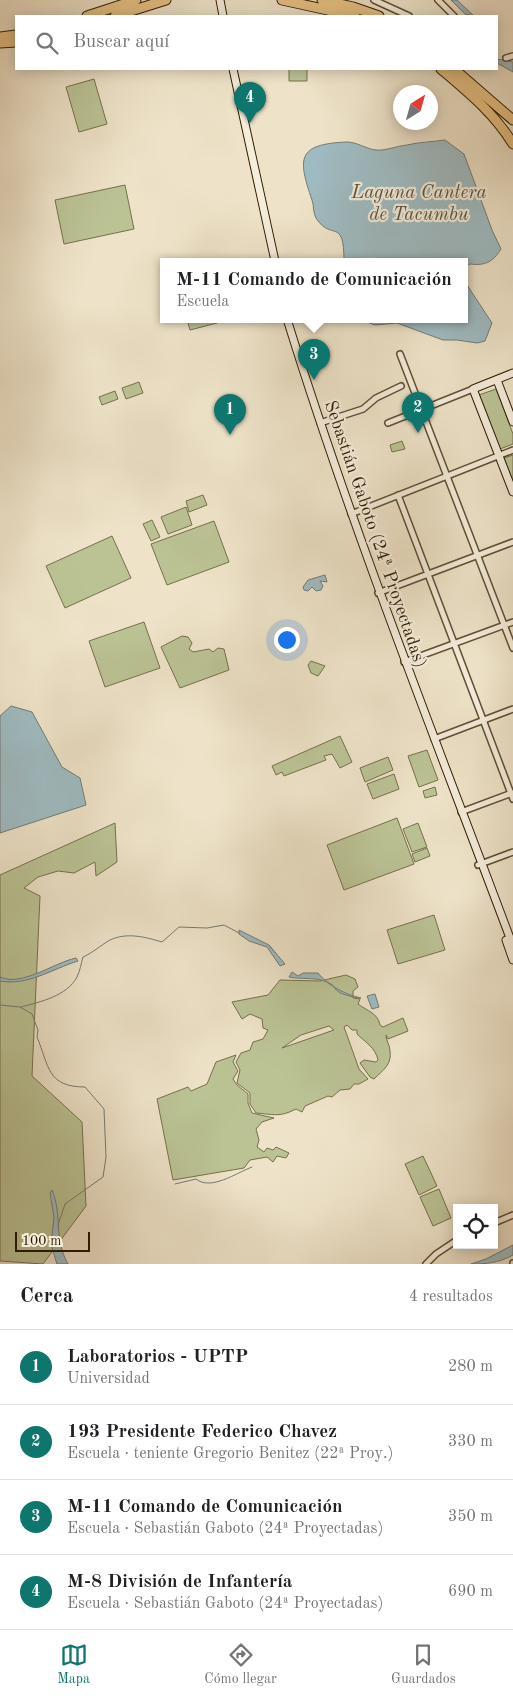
<!DOCTYPE html>
<html lang="es">
<head>
<meta charset="utf-8">
<style>
	body { margin:0; font-family:"Old Standard TT",serif; background:#f2f2f2; color:#202124 }
	.controls { position:absolute; right:15px; bottom:15px; display:grid; overflow:hidden; border-radius:0px; box-shadow:0 2px 12px #0003 }
	.controls button { width:45px; height:45px; display:grid; place-items:center; padding:0; border:0; border-bottom:1px solid #e0e0e0; background:#fff; color:#202124; font:25px sans-serif }
	.compass { position:absolute; left:393px; top:85px; width:45px; height:45px; border-radius:50%; background:#fff; box-shadow:0 2px 12px #0003; rotate:37deg }
	.scale { position:absolute; left:15px; bottom:12px; width:75px; box-sizing:border-box; padding-left:5px; border:2px solid #311c00; border-top:0; font-size:14px; line-height:18px; white-space:nowrap; color:#311c00; -webkit-text-stroke:4px #f4eddc; paint-order:stroke }
	.you { position:absolute; left:286px; top:639px; width:18px; height:18px; margin:-12px; border:4px solid #fff; border-radius:50%; background:#1a73e8; box-shadow:0 0 0 8px #1a73e833 }
	.badge { display:grid; place-items:center; width:32px; height:32px; border-radius:50%; background:#0f766e; color:#fff; font-size:16px; font-weight:700 }
	.pin { position:absolute; translate:-50% -41px; filter:drop-shadow(0 1px 2px #0008) }
	.pin::after { content:''; position:absolute; top:26px; width:18px; height:15px; background:inherit; clip-path:polygon(0 0,100% 0,50% 100%) }
	.popup { position:absolute; left:160px; top:258px; width:308px; height:65px; box-sizing:border-box; display:grid; place-content:center; border-radius:0px; background:#fff; filter:drop-shadow(0 1px 4px #0005); font-size:16px; white-space:nowrap; color:#757577 }
	.popup b { font-size:19px; color:#202124 }
	.popup::after { content:''; position:absolute; left:50%; top:100%; margin-left:-10px; border:10px solid transparent; border-top-color:#fff }
	.list { margin:0; padding:0; list-style:none }
	h2 { display:flex; justify-content:space-between; align-items:center; height:65px; margin:0; padding:0 20px; font-size:21px }
	h2 small { font-size:16px; font-weight:400; color:#757577 }
	.list li { display:grid; grid-template-columns:32px 1fr auto; gap:15px; align-items:center; box-sizing:border-box; height:75px; padding:0 20px; border-top:1px solid #e0e0e0 }
	.list b { display:block; font-size:19px; white-space:nowrap }
	.list p { margin:0; font-size:16px; white-space:nowrap; color:#757577 }
	.list em { font-size:16px; font-style:normal; color:#757577 }
	.icon { flex:none; width:28px; height:28px; fill:none; stroke:currentColor; stroke-width:2; stroke-linecap:round; stroke-linejoin:round }
	.map { position:relative; flex:none; width:513px; height:1264px; overflow:hidden }
	.search { position:absolute; background:#fff; box-shadow:0 2px 12px #0003; left:15px; right:15px; top:15px; height:55px; display:flex; align-items:center; gap:12px; box-sizing:border-box; padding:0 18px; border-radius:0px; color:#757577; font-size:19px }
	.sheet { height:365px; background:#fff }
	nav { display:flex; justify-content:space-around; align-items:center; box-sizing:border-box; height:70px; border-top:1px solid #e0e0e0; background:#fff; font-size:14px; color:#757577 }
	nav a { display:grid; justify-items:center; gap:2px }
	nav .on { color:#0f766e }
	.map>svg:first-child { display:block }
	.green { fill:#bbc395; stroke:#76704a; fill-rule:evenodd }
	.water { fill:#9fbbc2; stroke:#737b74 }
	.lines { fill:none; stroke-linecap:round; stroke-linejoin:round }
	.stream { stroke:#737b74; stroke-width:1 }
	.street-casing { stroke:#604e32; stroke-width:8 }
	.secondary-casing { stroke:#311c00; stroke-width:9 }
	.highway-casing { stroke:#311c00; stroke-width:11 }
	.street { stroke:#f4eddc; stroke-width:5 }
	.secondary { stroke:#f4eddc; stroke-width:7 }
	.highway { stroke:#e7c284; stroke-width:9 }
	.labels { text-anchor:middle; stroke-width:4.5; stroke-linejoin:round; paint-order:stroke }
	.street-label { font-size:18px; fill:#311c00; stroke:#f4eddc }
	.water-label { font-size:19px; font-style:italic; fill:#585444; stroke:#f4eddc }
</style>
</head>
<body>
<div class="map">
<svg width="513" height="1264" viewBox="0 0 513 1264">
	<rect width="100%" height="100%" fill="#eee3c9"/>
	<filter id="stains"><feTurbulence type="fractalNoise" baseFrequency=".004" numOctaves="4"/><feColorMatrix values="0 0 0 0 .2 0 0 0 0 .09 0 0 0 0 .02 0 0 0 .5 -.17"/></filter>
	<radialGradient id="worn" r=".72"><stop offset=".6" stop-color="#630" stop-opacity="0"/><stop offset="1" stop-color="#630" stop-opacity=".3"/></radialGradient>
	<!-- green -->
	<path class="green" d="M289,69H307V81H289Z
		M94,79L107,124L79,132L66,87Z
		M125,185L134,229L64,244L55,200Z
		M187,319H232L190,330Z
		M139,382L143,393L126,399L122,388Z
		M496,389L513,434V444L500,449L479,395Z
		M115,391L118,399L102,405L99,397Z
		M402,441L405,449L392,452L390,445Z
		M513,455V481L504,458Z
		M203,495L207,505L189,512L186,501Z
		M186,507L192,525L168,534L161,517Z
		M152,520L160,537L151,541L143,524Z
		M214,521L229,562L167,585L151,544Z
		M112,536L131,578L65,608L46,566Z
		M144,622L160,668L105,687L89,641Z
		M182,636L188,637L192,643L189,649L193,652L209,649L213,652L218,648L224,649L229,670L180,688L161,647Z
		M311,661L325,666L318,676L311,673L308,665Z
		M340,736L352,762L340,768L332,754L324,756L326,760L284,776L282,772L276,775L272,766Z
		M427,750L438,780L419,787L408,756Z
		M388,757L393,770L365,782L360,768Z
		M394,774L399,789L373,799L367,784Z
		M435,787L437,795L425,798L423,791Z
		M397,818L414,864L344,890L327,845Z
		M115,823L117,862L96,876L95,862L74,873L58,871L38,877L24,888L40,896L32,1076L82,1122L86,1206L43,1264L0,1261V875Z
		M418,823L427,847L412,852L403,829Z
		M427,848L430,856L415,862L412,854Z
		M434,915L445,950L398,964L387,930Z
		M346,975L355,979L358,987L353,991V998L360,999L358,1004C367,1011 378,1013 380,1025L383,1027L403,1018L408,1031L388,1039L386,1035C386,1041 390,1045 390,1051C392,1065 383,1070 374,1079L370,1077L360,1063L364,1060L376,1062L378,1060C376,1048 364,1041 357,1034V1030H352L347,1025L344,1027L359,1069L368,1079L359,1084H354L350,1089L340,1090L332,1097L328,1096L305,1106L302,1112L296,1109C279,1118 272,1114 256,1113L250,1104V1093L237,1083L240,1070L236,1062L241,1053L250,1050L253,1042L263,1039L268,1030L263,1028L262,1019L250,1014L242,1019L232,1002L268,995L280,980L320,981ZM329,1026L334,1030L282,1048L301,1035Z
		M236,1055L233,1062L238,1071L233,1079L237,1085L248,1094V1103L252,1113L274,1118L262,1122L256,1129L259,1140L257,1147L264,1152L267,1148L273,1150L276,1147L289,1153L286,1158L277,1156L273,1162L267,1157L250,1160L244,1168L173,1180L157,1099L188,1087L191,1091L207,1084L216,1062Z
		M423,1156L437,1186L419,1195L405,1164Z
		M439,1189L451,1218L433,1226L420,1197Z"/>
	<!-- water -->
	<path class="water" d="M451,0H457L474,16L465,14Z
		M497,59L513,62V72L497,63Z
		M445,140L464,154L492,230L501,249C493,262 485,266 470,264L466,266L467,285L492,323L485,341L477,343L457,340H443L397,323L375,325L359,319H464V261H344C344,216 331,242 316,218C313,213 314,205 312,200C298,159 296,144 347,142C357,142 366,149 376,150C385,151 397,146 407,145C419,142 432,142 445,140Z
		M325,575L327,582L320,581L323,586L321,590L316,591L312,587L308,591L304,590L303,587L308,580Z
		M11,706L32,712L62,767L80,778L86,805L0,833V716Z
		M239,930L269,945L285,964L280,966L267,947L249,941L239,934Z
		M76,958L78,961C52,969 28,986 0,981V977C22,987 53,963 76,958Z
		M292,972L298,976L303,973H318C327,985 346,995 361,998C357,998 343,995 339,992C335,990 334,986 331,984C318,976 300,980 289,977Z
		M375,994L379,1007L372,1009L367,996Z
		M52,1190C63,1217 53,1237 68,1264H57L51,1245L54,1217L50,1193Z
		M513,1245V1255C499,1263 486,1264 471,1264L486,1259Z"/>
	<g class="lines">
		<!-- stream -->
		<path class="stream" d="M270,947L276,953
			M0,1005L20,1007L32,1014L38,1030L37,1037C49,1066 47,1087 85,1087L104,1109L106,1157L103,1177L65,1204L58,1225
			M21,1007C40,1002 67,996 77,977C80,971 81,964 83,957C94,952 101,945 110,940C127,932 145,937 162,942L179,927L207,928L224,925L239,933
			M175,1184L196,1179C211,1191 236,1173 252,1167"/>
		<!-- street casing -->
		<g class="street-casing">
			<path id="street" d="M374,0L409,16
				M438,0L454,16
				M506,58L513,56
				M400,354L513,648
				M320,423L363,409L376,398L401,386
				M388,423L473,389
				M398,495L513,799
				M351,514L513,450
				M378,593L513,542
				M404,662L513,622
				M434,739L513,709
				M461,812L512,793
				M478,865L513,852
				M494,1223L513,1215
				M513,1263V1264
				M426,1264L436,1254L457,1240"/>
		</g>
		<!-- secondary casing -->
		<g class="secondary-casing">
			<path id="secondary" d="M220,0L223,16
				M233,69L275,261
				M287,319C353,532 435,738 513,946
				M513,373L473,389L513,492
				M497,380L513,422
				M506,940L513,960"/>
		</g>
		<!-- highway casing -->
		<g class="highway-casing">
			<path id="highway" d="M282,0L355,16
				M322,0L353,7L379,16
				M87,16L136,0
				M115,16L166,0
				M0,37L16,35
				M0,43L16,42
				M441,69C468,92 494,113 513,144
				M454,69L513,120"/>
		</g>
		<!-- street -->
		<use href="#street" class="street"/>
		<!-- secondary -->
		<use href="#secondary" class="secondary"/>
		<!-- highway -->
		<use href="#highway" class="highway"/>
	</g>
	<g class="labels">
		<!-- street labels -->
		<g class="street-label">
			<text transform="translate(376 534) rotate(71)" y="6">Sebastián Gaboto (24ª Proyectadas)</text>
		</g>
		<!-- water labels -->
		<g class="water-label">
			<text x="419" y="198">Laguna Cantera<tspan x="419" dy="22">de Tacumbu</tspan></text>
		</g>
	</g>
	<rect width="100%" height="100%" filter="url(#stains)"/>
	<rect width="100%" height="100%" fill="url(#worn)"/>
</svg>
<div class="controls">
<button><svg class="icon" aria-label="locate" viewBox="0 0 24 24"><circle cx="12" cy="12" r="6"/><path d="M12 2v4M12 18v4M2 12h4M18 12h4"/></svg></button>
</div>
<svg class="compass" viewBox="-18 -18 36 36"><path d="M0-13l5 13h-10z" fill="#e53935"/><path d="M0 13l5-13h-10z" fill="#757577"/></svg>
<div class="scale">100 m</div>
<div class="you"></div>
<div class="pin badge" style="left:230px;top:435px">1</div>
<div class="pin badge" style="left:418px;top:433px">2</div>
<div class="pin badge" style="left:314px;top:380px">3</div>
<div class="popup"><b>M-11 Comando de Comunicación</b>Escuela</div>
<div class="pin badge" style="left:250px;top:123px">4</div>
<div class="search"><svg class="icon" aria-label="search" viewBox="0 0 24 24"><circle cx="10" cy="10" r="6"/><path d="M15 15l6 6"/></svg>Buscar aquí</div>
</div>
<section class="sheet">
<h2>Cerca<small>4 resultados</small></h2>
<ul class="list">
<li><span class="badge">1</span><div><b>Laboratorios - UPTP</b><p>Universidad</p></div><em>280 m</em></li>
<li><span class="badge">2</span><div><b>193 Presidente Federico Chavez</b><p>Escuela · teniente Gregorio Benitez (22ª Proy.)</p></div><em>330 m</em></li>
<li><span class="badge">3</span><div><b>M-11 Comando de Comunicación</b><p>Escuela · Sebastián Gaboto (24ª Proyectadas)</p></div><em>350 m</em></li>
<li><span class="badge">4</span><div><b>M-8 División de Infantería</b><p>Escuela · Sebastián Gaboto (24ª Proyectadas)</p></div><em>690 m</em></li>
</ul>
</section>
<nav>
<a class="on"><svg class="icon" aria-label="map" viewBox="0 0 24 24"><path d="M3 6l6-2 6 2 6-2v14l-6 2-6-2-6 2zM9 4v14M15 6v14"/></svg>Mapa</a>
<a><svg class="icon" aria-label="directions" viewBox="0 0 24 24"><path d="M12 3l9 9-9 9-9-9zM9 14v-3h6M13 9l2 2-2 2"/></svg>Cómo llegar</a>
<a><svg class="icon" aria-label="saved" viewBox="0 0 24 24"><path d="M7 4h10v16l-5-4-5 4z"/></svg>Guardados</a>
</nav>
</body>
</html>
